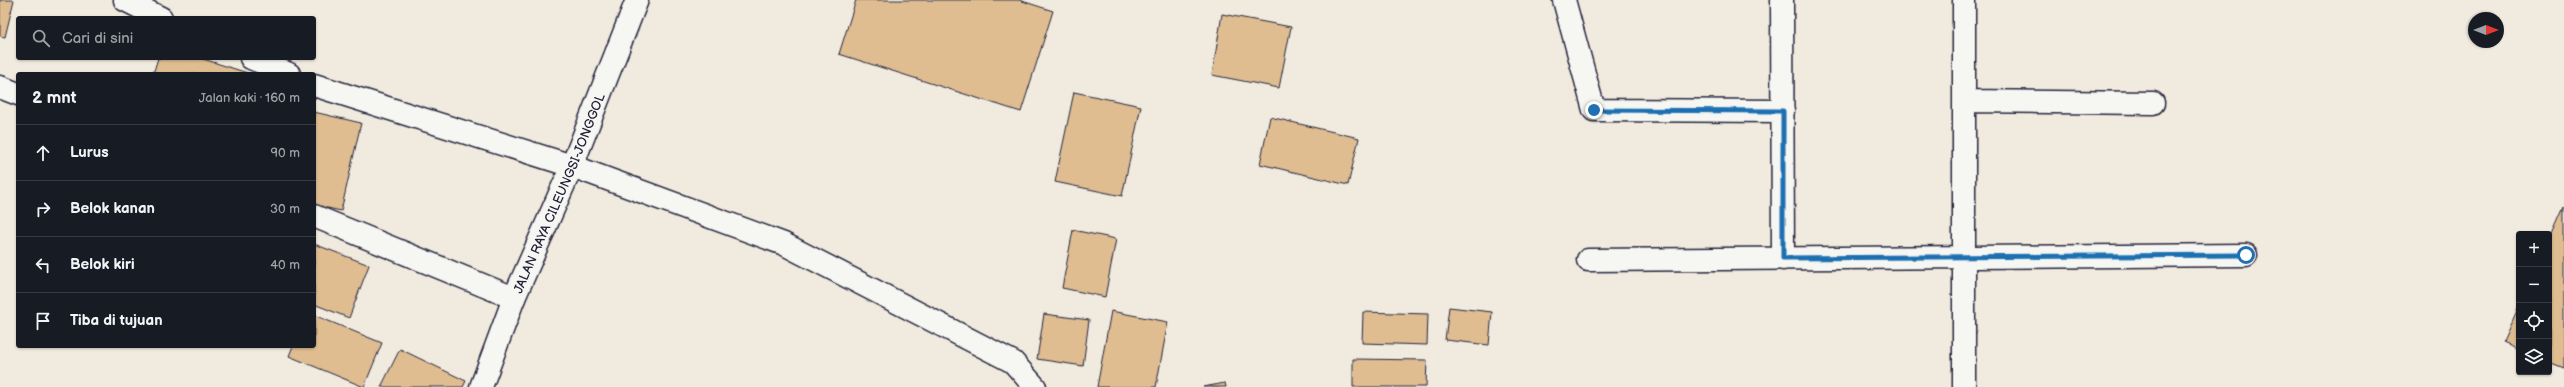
<!DOCTYPE html>
<html lang="id">
<head>
<meta charset="utf-8">
<style>
	body { margin:0; font-family:"Balsamiq Sans",sans-serif; background:#20242c; color:#f1f3f6 }
	.controls { position:absolute; right:12px; bottom:12px; display:grid; overflow:hidden; border-radius:4px; box-shadow:0 1px 3px #0004 }
	.controls button { width:36px; height:36px; display:grid; place-items:center; padding:0; border:0; border-bottom:1px solid #363941; background:#171b24; color:#f1f3f6; font:20px sans-serif }
	.compass { position:absolute; left:2468px; top:12px; width:36px; height:36px; border-radius:50%; background:#171b24; box-shadow:0 1px 3px #0004; rotate:90deg }
	.stop { position:absolute; width:12px; height:12px; margin:-9px; border:3px solid #1f6fb2; border-radius:50%; background:#fff }
	.stop.end { background:#1f6fb2; border-color:#fff; box-shadow:0 1px 4px #0008 }
	.list { margin:0; padding:0; list-style:none }
	h2 { display:flex; justify-content:space-between; align-items:center; height:52px; margin:0; padding:0 16px; font-size:17px }
	h2 small { font-size:13px; font-weight:400; color:#9ea1a6 }
	.list li { display:grid; grid-template-columns:26px 1fr auto; gap:12px; align-items:center; box-sizing:border-box; height:56px; padding:0 16px; border-top:1px solid #363941 }
	.list b { display:block; font-size:15px; white-space:nowrap }
	.list em { font-size:13px; font-style:normal; color:#9ea1a6 }
	.icon { flex:none; width:22px; height:22px; fill:none; stroke:currentColor; stroke-width:2; stroke-linecap:round; stroke-linejoin:round }
	.map { position:relative; flex:none; width:2564px; height:387px; overflow:hidden }
	.search { position:absolute; background:#171b24; box-shadow:0 1px 3px #0004; left:16px; top:16px; width:300px; height:44px; display:flex; align-items:center; gap:10px; box-sizing:border-box; padding:0 14px; border-radius:4px; color:#9ea1a6; font-size:15px }
	.panel { position:absolute; background:#171b24; box-shadow:0 1px 3px #0004; left:16px; top:72px; width:300px; height:276px; border-radius:4px }
	.map>svg:first-child { display:block }
	.building { fill:#dfbd91; stroke:#22223b }
	.lines { fill:none; stroke-linecap:round; stroke-linejoin:round }
	.street-casing { stroke:#22223b; stroke-width:25 }
	.primary-casing { stroke:#22223b; stroke-width:25 }
	.street { stroke:#f6f6f2; stroke-width:22 }
	.primary { stroke:#f6f6f2; stroke-width:22 }
	.route { stroke:#1f6fb2; stroke-width:5 }
	.labels { text-anchor:middle; stroke-width:3; stroke-linejoin:round; paint-order:stroke }
	.street-label { font-size:13px; fill:#22223b; stroke:#f6f6f2 }
</style>
</head>
<body>
<div class="map">
<svg width="2564" height="387" viewBox="0 0 2564 387">
	<rect width="100%" height="100%" fill="#f1ebdf"/>
	<filter id="ink" filterUnits="userSpaceOnUse"><feTurbulence type="fractalNoise" baseFrequency=".025" numOctaves="2"/><feDisplacementMap in="SourceGraphic" scale="8" xChannelSelector="R" yChannelSelector="G"/><feConvolveMatrix kernelMatrix="1 2 1 2 8 2 1 2 1" color-interpolation-filters="sRGB"/></filter>
	<g filter="url(#ink)">
		<!-- building -->
		<path class="building" d="M0,0H14L5,37L0,36Z
			M856,0H1019L1053,11L1021,112L839,54Z
			M1222,14L1291,27L1279,88L1212,75Z
			M158,58H200L251,74H153Z
			M1074,92L1141,106L1122,196L1055,182Z
			M314,112L361,123L341,211L314,205Z
			M1270,117L1359,138L1348,185L1260,164Z
			M2564,205V369L2549,363V239Z
			M1073,230L1116,239L1105,297L1062,288Z
			M314,244L369,265L349,318L314,304Z
			M2519,306V349L2503,342Z
			M1449,307L1492,312L1489,345L1445,340Z
			M1111,311L1168,322L1156,387H1097Z
			M1363,312L1428,314L1427,345L1362,343Z
			M1044,314L1089,320L1083,366L1037,359Z
			M314,315L382,343L364,387L289,356L293,346H314Z
			M400,349L466,381L463,387H381Z
			M1353,359L1427,360L1426,387H1353Z
			M1225,383L1226,387H1203Z"/>
		<g class="lines">
			<!-- street casing -->
			<g class="street-casing">
				<path id="street" d="M125,0L161,18
					M1564,0L1594,110L1783,111
					M1782,0L1783,259
					M251,58L289,74
					M314,85L572,166L784,244L1013,362L1035,387
					M0,87L18,94
					M1964,101L2153,103
					M314,216L514,298
					M1588,260L2246,255
					M1964,387V0"/>
			</g>
			<!-- primary casing -->
			<g class="primary-casing">
				<g id="primary">
					<path id="s1" d="M481,387L514,298L572,166L637,0"/>
				</g>
			</g>
			<!-- street -->
			<use href="#street" class="street"/>
			<!-- primary -->
			<use href="#primary" class="primary"/>
		</g>
	</g>
	<g class="lines" filter="url(#ink)">
		<!-- route -->
		<path class="route" d="M1594,110L1783,111V258L2246,255"/>
	</g>
	<g class="labels">
		<!-- street labels -->
		<g class="street-label">
			<text dy="5" stroke="none"><textPath href="#s1" startOffset="209">JALAN RAYA CILEUNGSI-JONGGOL</textPath></text>
		</g>
	</g>
</svg>
<div class="controls">
<button>+</button>
<button>−</button>
<button><svg class="icon" aria-label="locate" viewBox="0 0 24 24"><circle cx="12" cy="12" r="6"/><path d="M12 2v4M12 18v4M2 12h4M18 12h4"/></svg></button>
<button><svg class="icon" aria-label="layers" viewBox="0 0 24 24"><path d="M12 4l9 5-9 5-9-5zM3 14l9 5 9-5"/></svg></button>
</div>
<svg class="compass" viewBox="-18 -18 36 36"><path d="M0-13l5 13h-10z" fill="#e53935"/><path d="M0 13l5-13h-10z" fill="#9ea1a6"/></svg>
<div class="stop" style="left:2246px;top:255px"></div>
<div class="stop end" style="left:1594px;top:110px"></div>
<div class="search"><svg class="icon" aria-label="search" viewBox="0 0 24 24"><circle cx="10" cy="10" r="6"/><path d="M15 15l6 6"/></svg>Cari di sini</div>
<section class="panel">
<h2>2 mnt<small>Jalan kaki · 160 m</small></h2>
<ul class="list">
<li><svg class="icon" aria-label="ahead" viewBox="0 0 24 24"><path d="M12 20V5M6 11l6-6 6 6"/></svg><div><b>Lurus</b></div><em>90 m</em></li>
<li><svg class="icon" aria-label="right" viewBox="0 0 24 24"><path d="M7 20v-9h11M14 6l5 5-5 5"/></svg><div><b>Belok kanan</b></div><em>30 m</em></li>
<li><svg class="icon" aria-label="left" viewBox="0 0 24 24"><path d="M17 20v-9H6M10 6l-5 5 5 5"/></svg><div><b>Belok kiri</b></div><em>40 m</em></li>
<li><svg class="icon" aria-label="arrive" viewBox="0 0 24 24"><path d="M6 21V4h12l-3 4 3 4H6"/></svg><div><b>Tiba di tujuan</b></div></li>
</ul>
</section>
</div>
</body>
</html>
